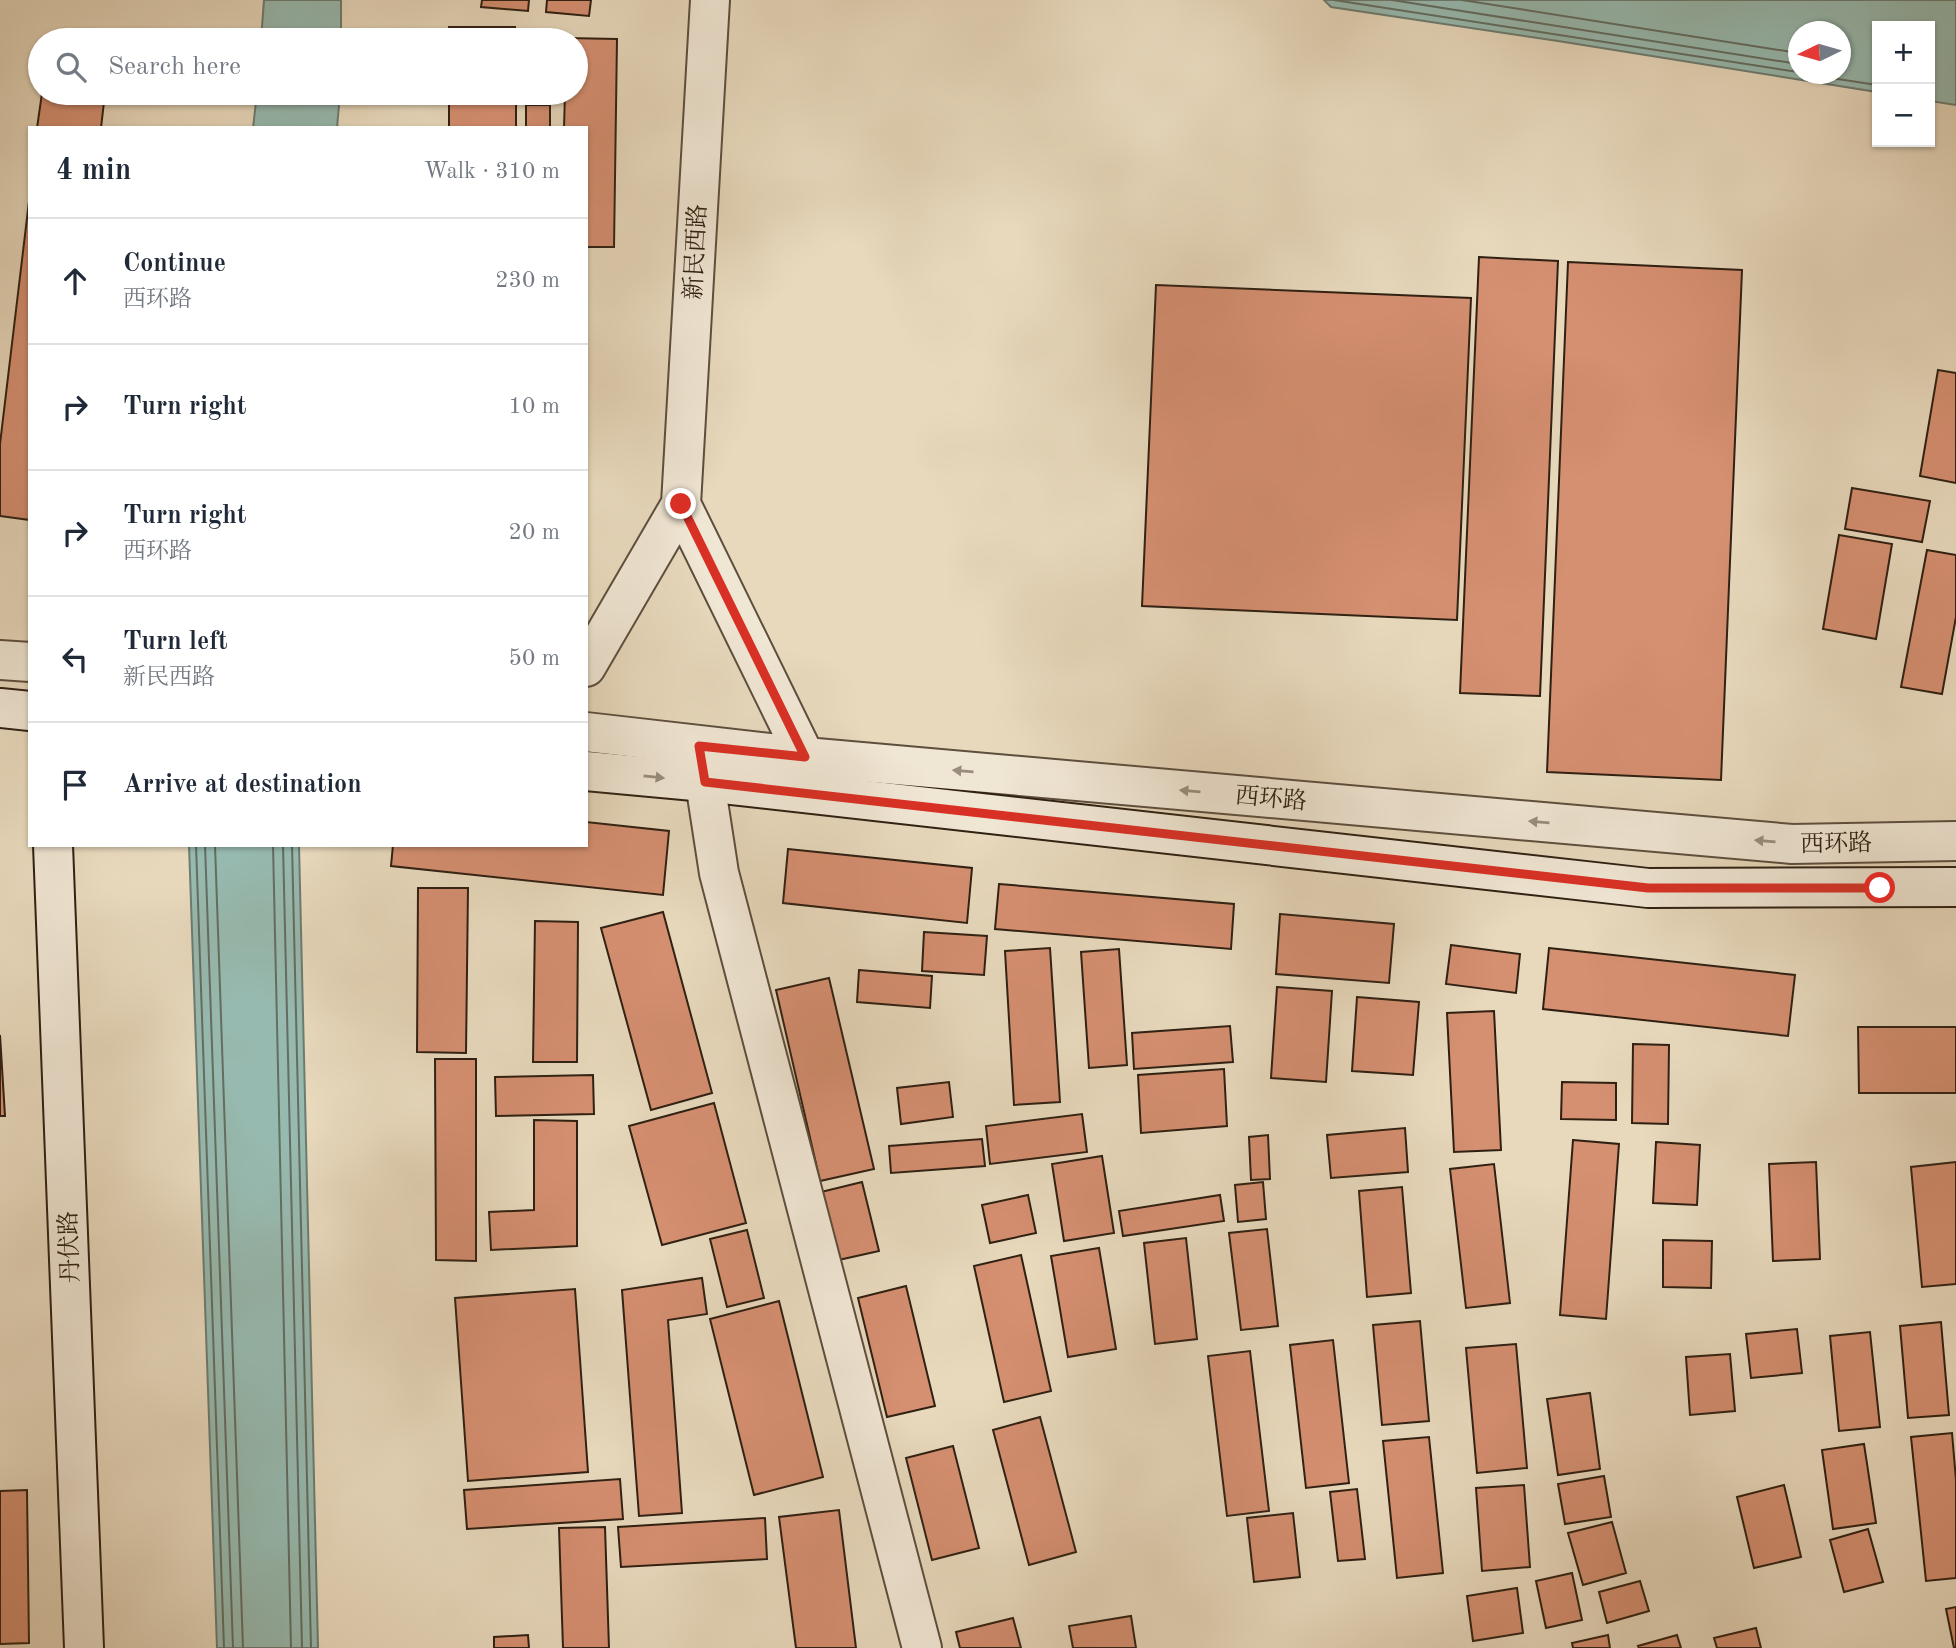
<!DOCTYPE html>
<html lang="en">
<head>
<meta charset="utf-8">
<style>
	body { margin:0; font-family:"Old Standard TT","Noto Serif SC",serif; background:#f6f6f7; color:#1f2937 }
	.controls { position:absolute; right:21px; top:21px; display:grid; overflow:hidden; border-radius:0px; box-shadow:0 2px 5px #0004 }
	.controls button { width:63px; height:63px; display:grid; place-items:center; padding:0; border:0; border-bottom:2px solid #e0e1e3; background:#fff; color:#1f2937; font:35px sans-serif }
	.compass { position:absolute; left:1788px; top:21px; width:63px; height:63px; border-radius:50%; background:#fff; box-shadow:0 2px 5px #0004; rotate:265deg }
	.stop { position:absolute; width:21px; height:21px; margin:-16px; border:5px solid #d93025; border-radius:50%; background:#fff }
	.stop.end { background:#d93025; border-color:#fff; box-shadow:0 2px 7px #0008 }
	.list { margin:0; padding:0; list-style:none }
	h2 { display:flex; justify-content:space-between; align-items:center; height:91px; margin:0; padding:0 28px; font-size:30px }
	h2 small { font-size:23px; font-weight:400; color:#747a83 }
	.list li { display:grid; grid-template-columns:46px 1fr auto; gap:21px; align-items:center; box-sizing:border-box; height:126px; padding:0 28px; border-top:2px solid #e0e1e3 }
	.list b { display:block; font-size:26px; white-space:nowrap }
	.list p { margin:0; font-size:23px; white-space:nowrap; color:#747a83 }
	.list em { font-size:23px; font-style:normal; color:#747a83 }
	.icon { flex:none; width:38px; height:38px; fill:none; stroke:currentColor; stroke-width:2; stroke-linecap:round; stroke-linejoin:round }
	.map { position:relative; flex:none; width:1956px; height:1648px; overflow:hidden }
	.search { position:absolute; background:#fff; box-shadow:0 2px 5px #0004; left:28px; top:28px; width:560px; height:77px; display:flex; align-items:center; gap:18px; box-sizing:border-box; padding:0 24px; border-radius:38px; color:#747a83; font-size:26px }
	.panel { position:absolute; background:#fff; box-shadow:0 2px 5px #0004; left:28px; top:126px; width:560px; height:721px; border-radius:0px }
	.map>svg:first-child { display:block }
	.water { fill:#97bab0; stroke:#6d7c71; stroke-width:2; fill-rule:evenodd }
	.lines { fill:none; stroke-linecap:round; stroke-linejoin:round }
	.shore { stroke:#636d61; stroke-width:2 }
	.building { fill:#d58f71; stroke:#2f2012; stroke-width:2 }
	.minor-casing { stroke:#5d4e3d; stroke-width:42 }
	.tertiary-casing { stroke:#5d4e3d; stroke-width:42 }
	.secondary-casing { stroke:#2f2012; stroke-width:42 }
	.minor { stroke:#f0e6d4; stroke-width:38 }
	.tertiary { stroke:#f0e6d4; stroke-width:38 }
	.secondary { stroke:#f0e6d4; stroke-width:38 }
	.oneway { fill:#998d7d }
	.route { stroke:#d93025; stroke-width:9 }
	.labels { text-anchor:middle; stroke-width:6; stroke-linejoin:round; paint-order:stroke }
	.street-label { font-size:24px; fill:#2f2012; stroke:#f0e6d4 }
</style>
</head>
<body>
<div class="map">
<svg width="1956" height="1648" viewBox="0 0 1956 1648">
	<rect width="100%" height="100%" fill="#e8d9bd"/>
	<filter id="stains"><feTurbulence type="fractalNoise" baseFrequency=".00286" numOctaves="4"/><feColorMatrix values="0 0 0 0 .2 0 0 0 0 .09 0 0 0 0 .02 0 0 0 .5 -.17"/></filter>
	<radialGradient id="worn" r=".72"><stop offset=".6" stop-color="#630" stop-opacity="0"/><stop offset="1" stop-color="#630" stop-opacity=".3"/></radialGradient>
	<!-- water -->
	<path class="water" d="M264,0H341V40H261Z
		M1324,0H1956V105L1930,101V26H1877V92L1558,41L1331,7ZM1798,32H1840V74H1798Z
		M257,93H340L337,128H253Z
		M189,845H299L318,1648H217Z"/>
	<g class="lines">
		<!-- shore -->
		<path class="shore" d="M1334,0L1798,72
			M1392,0L1798,64
			M1462,0L1798,53
			M1805,74L1877,85
			M196,845L224,1648
			M205,845L233,1648
			M215,845L243,1648
			M273,845L291,1648
			M283,845L302,1648
			M292,845L311,1648"/>
	</g>
	<!-- building -->
	<path class="building" d="M482,0H529L528,11L481,7Z
		M547,0H591L589,16L546,12Z
		M449,27H515V40H449Z
		M566,38L617,39L614,247H586V128H564L565,93H576V40H566Z
		M42,93H105L101,128H37Z
		M449,93H516V128H449Z
		M526,105H550V128H526Z
		M30,193V520L0,516V444Z
		M1479,257L1558,261L1540,696L1460,693Z
		M1568,262L1742,270L1721,780L1547,772Z
		M1156,285L1471,298L1457,620L1142,606Z
		M1938,370L1956,373V483L1920,476Z
		M1852,488L1930,501L1922,542L1845,529Z
		M1839,535L1892,544L1876,639L1823,629Z
		M1927,550L1956,555V617L1942,694L1901,687Z
		M586,822L669,831L663,895L391,866L393,845H586Z
		M788,849L972,868L967,923L783,903Z
		M999,884L1234,904L1231,949L995,929Z
		M418,888H468L466,1053L417,1052Z
		M663,912L712,1093L651,1110L601,928Z
		M1280,914L1394,924L1389,983L1276,974Z
		M535,921L578,922L577,1062H533Z
		M924,932L987,936L984,975L922,971Z
		M1451,945L1520,954L1516,993L1446,984Z
		M1050,948L1060,1102L1014,1105L1005,951Z
		M1549,948L1795,975L1788,1036L1543,1009Z
		M1119,949L1127,1065L1089,1068L1081,952Z
		M859,970L932,976L930,1008L857,1002Z
		M829,978L874,1169L820,1181L776,990Z
		M1277,987L1332,991L1326,1082L1271,1078Z
		M1357,997L1419,1002L1413,1075L1352,1071Z
		M1494,1011L1501,1150L1454,1152L1447,1013Z
		M1230,1026L1233,1062L1134,1069L1132,1033Z
		M1858,1027H1956V1093H1859Z
		M0,1035L5,1116H0Z
		M1633,1044L1669,1045L1668,1124L1632,1123Z
		M435,1059H476V1261L436,1260Z
		M1224,1069L1227,1126L1141,1133L1138,1075Z
		M593,1075L594,1114L496,1116L495,1077Z
		M949,1082L953,1117L901,1124L897,1088Z
		M1562,1082L1616,1083V1120L1561,1119Z
		M714,1103L746,1223L662,1245L629,1126Z
		M1082,1114L1087,1152L990,1164L986,1126Z
		M534,1120L577,1121V1246L491,1250L489,1212L534,1210Z
		M1405,1128L1408,1172L1331,1178L1327,1135Z
		M1268,1135L1270,1179L1251,1180L1249,1137Z
		M982,1139L985,1166L891,1173L889,1146Z
		M1573,1140L1619,1144L1606,1319L1560,1315Z
		M1656,1142L1700,1145L1697,1205L1653,1203Z
		M1102,1156L1114,1233L1064,1241L1052,1164Z
		M1816,1162L1820,1259L1773,1261L1769,1164Z
		M1956,1162V1284L1922,1287L1911,1167Z
		M1494,1164L1510,1303L1466,1308L1450,1169Z
		M862,1182L879,1251L834,1261L817,1193Z
		M1263,1182L1266,1219L1238,1222L1235,1185Z
		M1402,1187L1411,1293L1367,1297L1359,1191Z
		M1028,1195L1036,1233L990,1243L982,1205Z
		M1220,1195L1224,1221L1123,1236L1119,1211Z
		M1267,1229L1278,1326L1241,1330L1229,1233Z
		M747,1230L764,1298L727,1307L710,1239Z
		M1186,1238L1197,1339L1155,1344L1144,1243Z
		M1663,1240L1712,1241L1711,1288L1663,1287Z
		M1099,1248L1116,1349L1068,1357L1051,1256Z
		M1021,1255L1051,1391L1004,1402L974,1266Z
		M702,1278L707,1314L668,1320L682,1513L639,1516L622,1290Z
		M906,1286L935,1406L887,1417L858,1298Z
		M575,1289L588,1472L468,1481L455,1298Z
		M779,1301L823,1477L754,1495L710,1319Z
		M1420,1321L1429,1421L1382,1425L1373,1325Z
		M1941,1322L1949,1415L1908,1418L1900,1326Z
		M1797,1329L1802,1373L1751,1378L1746,1334Z
		M1870,1332L1880,1427L1839,1431L1830,1336Z
		M1333,1340L1349,1483L1306,1488L1290,1345Z
		M1516,1344L1527,1468L1477,1473L1466,1348Z
		M1250,1351L1269,1511L1227,1516L1208,1356Z
		M1730,1354L1735,1411L1690,1415L1686,1357Z
		M1590,1393L1600,1469L1558,1475L1547,1399Z
		M1040,1417L1076,1552L1029,1565L993,1430Z
		M1952,1433L1956,1480V1578L1926,1581L1911,1437Z
		M1429,1437L1443,1573L1397,1578L1383,1441Z
		M1864,1444L1876,1523L1833,1529L1822,1450Z
		M953,1446L979,1548L932,1560L906,1458Z
		M1604,1476L1611,1517L1565,1524L1558,1484Z
		M620,1479L623,1519L467,1529L464,1490Z
		M1524,1485L1530,1567L1482,1571L1476,1488Z
		M1784,1485L1801,1557L1754,1568L1737,1497Z
		M1357,1489L1365,1559L1338,1561L1330,1492Z
		M27,1490L29,1643L0,1644V1491Z
		M839,1510L856,1648H796L779,1517Z
		M1293,1513L1300,1577L1254,1582L1247,1518Z
		M765,1518L767,1559L621,1567L618,1527Z
		M1612,1522L1626,1573L1583,1585L1568,1533Z
		M605,1527L609,1648H563L559,1528Z
		M1868,1529L1883,1582L1844,1592L1830,1540Z
		M1572,1573L1582,1620L1546,1628L1536,1581Z
		M1640,1581L1649,1611L1607,1623L1599,1592Z
		M1517,1588L1523,1633L1473,1641L1467,1596Z
		M1956,1607V1648H1954L1946,1609Z
		M1131,1616L1136,1648H1073L1069,1626Z
		M1013,1618L1021,1648H960L956,1632Z
		M1756,1628L1761,1648H1717L1714,1638Z
		M528,1635L529,1648H494V1637Z
		M1608,1635L1610,1648H1573L1572,1643Z
		M1677,1635L1681,1648H1639L1638,1646Z"/>
	<g class="lines">
		<!-- minor casing -->
		<g class="minor-casing">
			<path id="minor" d="M700,750L719,873L922,1648"/>
		</g>
		<!-- tertiary casing -->
		<g class="tertiary-casing">
			<path id="tertiary" d="M681,504L805,757
				M0,660L30,662
				M586,667L681,504L710,0
				M586,732L805,757L1792,844L1956,841"/>
		</g>
		<!-- secondary casing -->
		<g class="secondary-casing">
			<path id="secondary" d="M0,708L30,711
				M586,771L705,782L1648,888L1956,887
				M53,845L84,1648"/>
		</g>
		<!-- minor -->
		<use href="#minor" class="minor"/>
		<!-- tertiary -->
		<use href="#tertiary" class="tertiary"/>
		<!-- secondary -->
		<use href="#secondary" class="secondary"/>
	</g>
	<!-- one-way arrows -->
	<defs><path id="oneway-solid" d="M-6-.8H1V-3.2L6.5 0L1 3.2V.8H-6Z" transform="scale(1.75)"/></defs>
	<g class="oneway">
		<use href="#oneway-solid" transform="translate(963 771) rotate(-175)"/>
		<use href="#oneway-solid" transform="translate(654 777) rotate(6)"/>
		<use href="#oneway-solid" transform="translate(1190 791) rotate(-175)"/>
		<use href="#oneway-solid" transform="translate(1539 822) rotate(-175)"/>
		<use href="#oneway-solid" transform="translate(1765 841) rotate(-175)"/>
	</g>
	<g class="lines">
		<!-- route -->
		<path class="route" d="M681,504L805,757L699,746L705,782L1648,888H1880"/>
	</g>
	<g class="labels">
		<!-- street labels -->
		<g class="street-label">
			<text transform="translate(695 252) rotate(-87)" y="8">新民西路</text>
			<text transform="translate(1271 798) rotate(5)" y="8">西环路</text>
			<text transform="translate(1836 843) rotate(-1)" y="8">西环路</text>
			<text transform="translate(69 1247) rotate(-92)" y="8">丹伏路</text>
		</g>
	</g>
	<rect width="100%" height="100%" filter="url(#stains)"/>
	<rect width="100%" height="100%" fill="url(#worn)"/>
</svg>
<div class="controls">
<button>+</button>
<button>−</button>
</div>
<svg class="compass" viewBox="-18 -18 36 36"><path d="M0-13l5 13h-10z" fill="#e53935"/><path d="M0 13l5-13h-10z" fill="#747a83"/></svg>
<div class="stop" style="left:1880px;top:888px"></div>
<div class="stop end" style="left:681px;top:504px"></div>
<div class="search"><svg class="icon" aria-label="search" viewBox="0 0 24 24"><circle cx="10" cy="10" r="6"/><path d="M15 15l6 6"/></svg>Search here</div>
<section class="panel">
<h2>4 min<small>Walk · 310 m</small></h2>
<ul class="list">
<li><svg class="icon" aria-label="ahead" viewBox="0 0 24 24"><path d="M12 20V5M6 11l6-6 6 6"/></svg><div><b>Continue</b><p>西环路</p></div><em>230 m</em></li>
<li><svg class="icon" aria-label="right" viewBox="0 0 24 24"><path d="M7 20v-9h11M14 6l5 5-5 5"/></svg><div><b>Turn right</b></div><em>10 m</em></li>
<li><svg class="icon" aria-label="right" viewBox="0 0 24 24"><path d="M7 20v-9h11M14 6l5 5-5 5"/></svg><div><b>Turn right</b><p>西环路</p></div><em>20 m</em></li>
<li><svg class="icon" aria-label="left" viewBox="0 0 24 24"><path d="M17 20v-9H6M10 6l-5 5 5 5"/></svg><div><b>Turn left</b><p>新民西路</p></div><em>50 m</em></li>
<li><svg class="icon" aria-label="arrive" viewBox="0 0 24 24"><path d="M6 21V4h12l-3 4 3 4H6"/></svg><div><b>Arrive at destination</b></div></li>
</ul>
</section>
</div>
</body>
</html>
